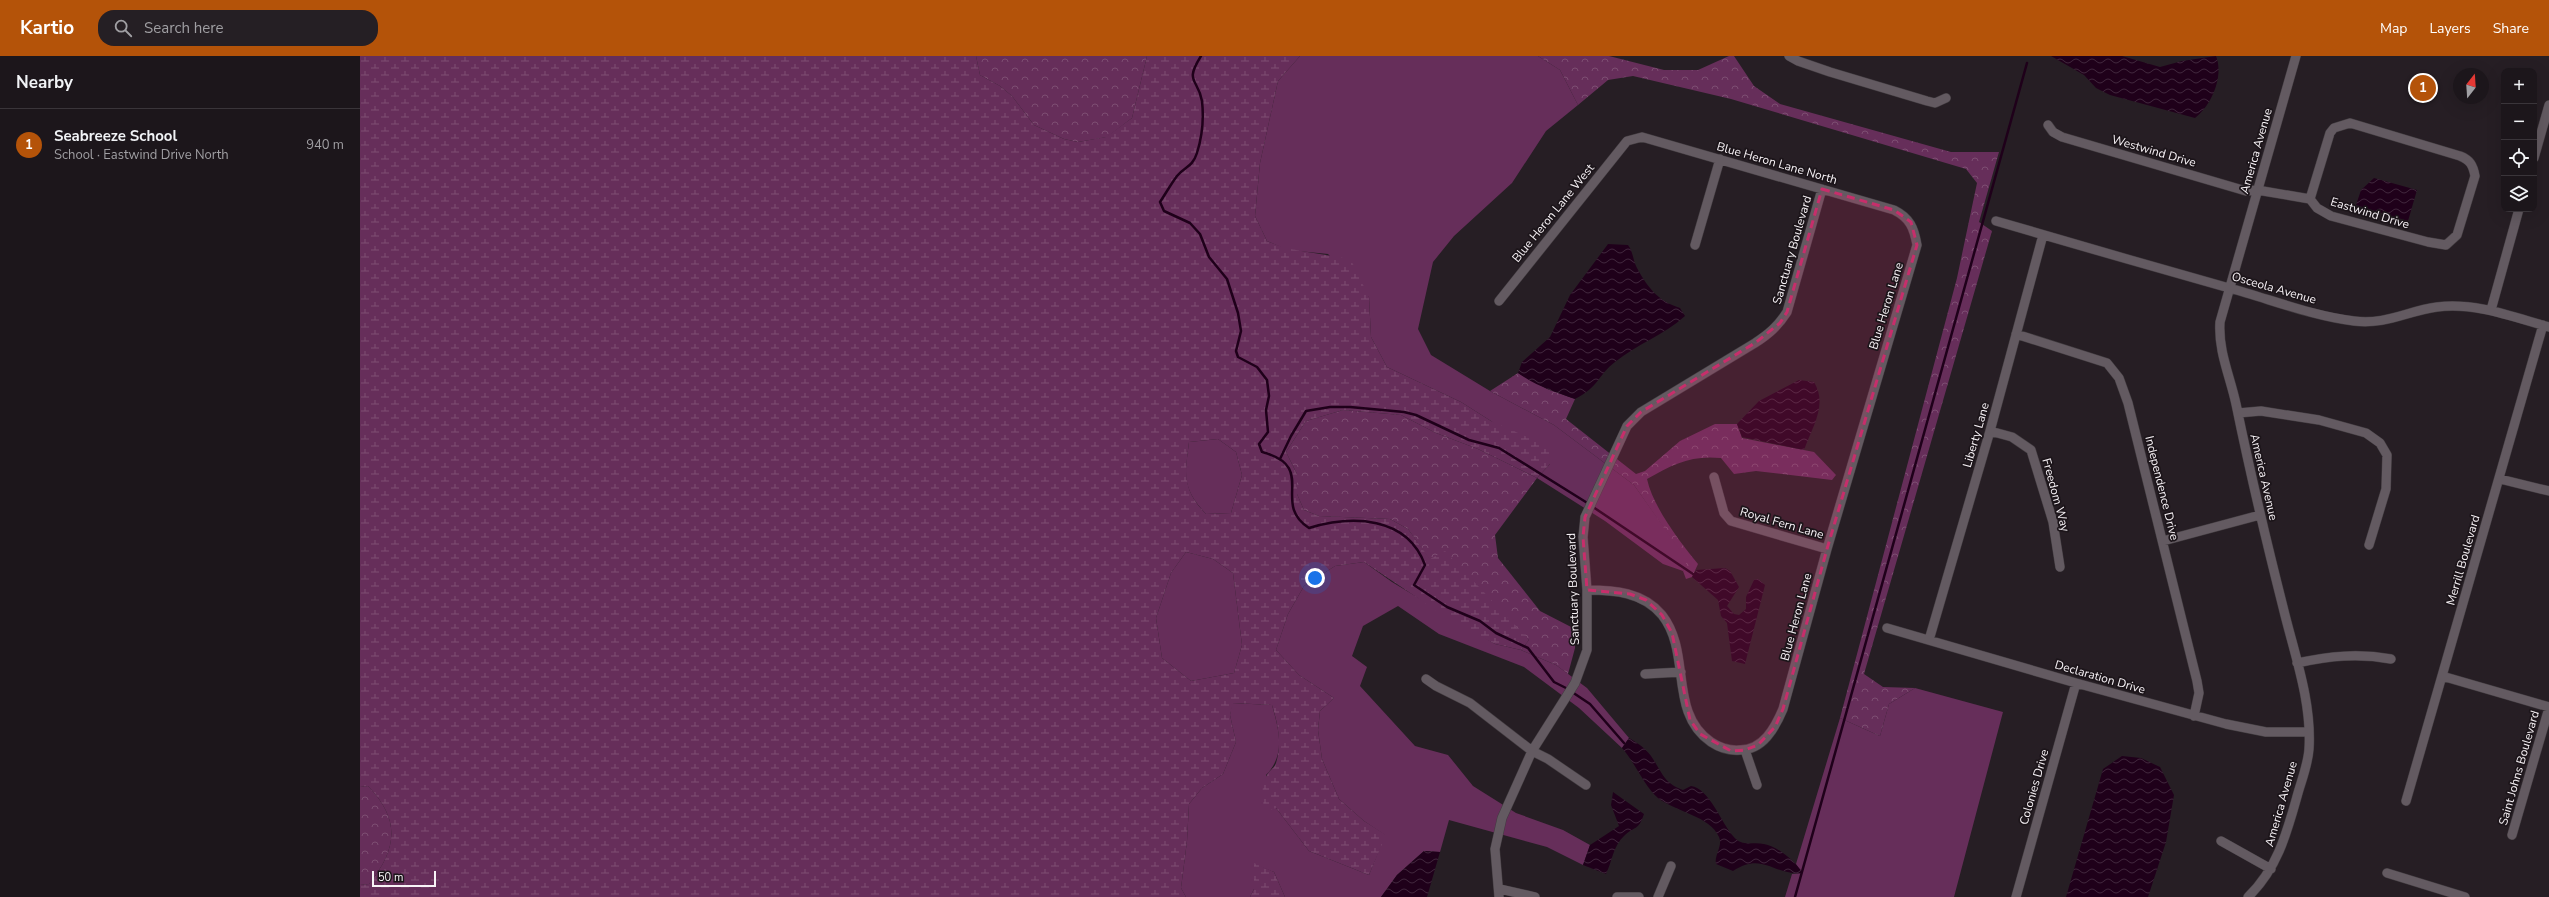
<!DOCTYPE html>
<html lang="en">
<head>
<meta charset="utf-8">
<style>
	body { margin:0; font-family:"Nunito Sans",sans-serif; background:#251f24; color:#f1f3f6 }
	.controls { position:absolute; right:12px; top:12px; display:grid; overflow:hidden; border-radius:8px; box-shadow:0 4px 16px #0002 }
	.controls button { width:36px; height:36px; display:grid; place-items:center; padding:0; border:0; border-bottom:1px solid #3a353a; background:#1c161b; color:#f1f3f6; font:20px sans-serif }
	.compass { position:absolute; left:2093px; top:12px; width:36px; height:36px; border-radius:50%; background:#1c161b; box-shadow:0 4px 16px #0002; rotate:17deg }
	.scale { position:absolute; left:12px; bottom:10px; width:64px; box-sizing:border-box; padding-left:4px; border:2px solid #f8f3f7; border-top:0; font-size:11px; line-height:14px; white-space:nowrap; color:#f8f3f7; -webkit-text-stroke:3px #1c151a; paint-order:stroke }
	.you { position:absolute; left:955px; top:522px; width:14px; height:14px; margin:-10px; border:3px solid #fff; border-radius:50%; background:#1a73e8; box-shadow:0 0 0 6px #1a73e833 }
	.badge { display:grid; place-items:center; width:26px; height:26px; border-radius:50%; background:#b45309; color:#fff; font-size:13px; font-weight:700 }
	.pin { position:absolute; translate:-50% -50%; border:2px solid #fff; box-shadow:0 1px 4px #0006 }
	.list { margin:0; padding:0; list-style:none }
	h2 { display:flex; justify-content:space-between; align-items:center; height:52px; margin:0; padding:0 16px; font-size:17px }
	h2 small { font-size:13px; font-weight:400; color:#a09fa3 }
	.list li { display:grid; grid-template-columns:26px 1fr auto; gap:12px; align-items:center; box-sizing:border-box; height:72px; padding:0 16px; border-top:1px solid #3a353a }
	.list b { display:block; font-size:15px; white-space:nowrap }
	.list p { margin:0; font-size:13px; white-space:nowrap; color:#a09fa3 }
	.list em { font-size:13px; font-style:normal; color:#a09fa3 }
	.icon { flex:none; width:22px; height:22px; fill:none; stroke:currentColor; stroke-width:2; stroke-linecap:round; stroke-linejoin:round }
	.map { position:relative; flex:none; width:2189px; height:841px; overflow:hidden }
	header { display:flex; align-items:center; gap:24px; box-sizing:border-box; height:56px; padding:0 20px; background:#b45309; color:#fff }
	header strong { font-size:19px }
	nav { display:flex; gap:22px; margin-inline-start:auto; font-size:14px }
	.search { width:280px; height:36px; background:#251f24; display:flex; align-items:center; gap:10px; box-sizing:border-box; padding:0 14px; border-radius:16px; color:#a09fa3; font-size:15px }
	main { display:flex }
	aside { flex:1; background:#1c161b }
	.map>svg:first-child { display:block }
	.green { fill:#662e5a }
	.forest { fill:url(#forest-crowns) }
	.wetland { fill:url(#wetland-marsh); fill-rule:evenodd }
	.water { fill:url(#water-waves) }
	.lines { fill:none; stroke-linecap:round; stroke-linejoin:round }
	.stream { stroke:#1f001a; stroke-width:2.5 }
	.minor-casing { stroke:#423c40; stroke-width:10 }
	.minor { stroke:#635a61; stroke-width:9 }
	.marked { fill:#c72e6b; fill-opacity:0.2; stroke:#c72e6b; stroke-width:3; stroke-dasharray:8 5; stroke-linejoin:round }
	.labels { text-anchor:middle; stroke-width:3.5; stroke-linejoin:round; paint-order:stroke }
	.street-label { font-size:12px; fill:#f8f3f7; stroke:#1c151a }
</style>
</head>
<body>
<header>
<strong>Kartio</strong>
<div class="search"><svg class="icon" aria-label="search" viewBox="0 0 24 24"><circle cx="10" cy="10" r="6"/><path d="M15 15l6 6"/></svg>Search here</div>
<nav><a>Map</a><a>Layers</a><a>Share</a></nav>
</header>
<main>
<aside>
<h2>Nearby<small></small></h2>
<ul class="list">
<li><span class="badge">1</span><div><b>Seabreeze School</b><p>School · Eastwind Drive North</p></div><em>940 m</em></li>
</ul>
</aside>
<div class="map">
<svg width="2189" height="841" viewBox="0 0 2189 841">
	<defs>
		<pattern id="forest-crowns" width="20" height="18" patternUnits="userSpaceOnUse"><rect width="20" height="18" fill="#662e5a"/><path d="M2 6a3 3 0 1 1 6 0M12 15a3 3 0 1 1 6 0" fill="none" stroke="#7d4d72"/></pattern>
		<pattern id="wetland-marsh" width="20" height="14" patternUnits="userSpaceOnUse"><rect width="20" height="14" fill="#662e5a"/><path d="M1 5h8M5 5V1M11 12h8M15 12V8" fill="none" stroke="#7d4d72"/></pattern>
		<pattern id="water-waves" width="16" height="10" patternUnits="userSpaceOnUse"><rect width="16" height="10" fill="#1f001a"/><path d="M0 5q4-4 8 0t8 0" fill="none" stroke="#40263c"/></pattern>
	</defs>
	<rect width="100%" height="100%" fill="#261e24"/>
	<!-- green -->
	<path class="green" d="M940,0H1178L1200,14L1218,49L1186,75L1152,127L1094,180L1073,206L1058,273L1071,299L1130,335L1194,369L1274,429L1328,505L1323,515L1303,508L1245,465L1177,422L1190,408L1131,365L1101,346L1027,311L1011,281L1009,241L968,198L928,194L907,185L895,160L900,107L918,25Z
		M858,383L876,396L882,419L871,457L846,458C821,431 825,419 829,386Z
		M826,496L853,503L873,517L882,589L874,617L831,625L802,602L796,562L811,517Z
		M1004,506L1032,526L1135,588L1161,594L1196,609L1227,632L1269,682L1262,692L1219,652L1164,611L1079,578L1038,550L1003,570L992,600L1007,611L1000,630L1055,690L1088,699L1113,730L1156,757L1203,774L1230,789L1223,809L1187,791L1089,764L1080,796L1064,795L1037,819L1021,841H925L914,816L894,808V833L890,841H826L821,832L827,785L829,748L842,732L863,718L876,686L870,659L872,647L912,649C919,674 926,699 906,719L916,752L949,795L1009,819L1025,779L1004,765L979,743L962,703L958,674L960,655L974,642L939,619L916,594L928,558L944,530L975,510Z
		M1555,632L1643,656L1594,841H1425L1432,818L1442,817L1436,808L1480,662L1520,680L1529,648Z"/>
	<!-- forest -->
	<path class="forest" d="M616,0H787L772,62L747,81L718,86L704,83L674,69L652,40L640,30L620,19Z
		M1178,0H1249L1304,14H1338L1369,0H1374L1394,30L1420,48L1591,96H1639L1619,166L1632,175L1504,618L1523,631L1555,632L1529,648L1520,680L1480,662L1597,222L1617,127L1606,113L1371,43L1273,20L1248,24L1218,49L1200,14Z
		M1158,317L1187,333L1215,343L1206,363L1276,418L1285,415L1320,385L1355,368H1377L1382,382L1454,396L1476,419L1472,424L1396,415L1374,418L1361,402C1331,399 1313,408 1287,423C1293,451 1320,486 1338,508L1332,521L1326,523L1323,515L1327,505L1274,429L1194,369L1130,335Z
		M983,354L1041,359L1076,377L1118,393L1177,422L1135,479L1138,502L1180,555L1215,573V592L1208,618L1196,609L1161,594L1169,584L1070,504L1048,473L1030,463L959,460L944,454L937,438V418L926,396L946,365Z
		M8,730C41,764 37,793 9,828L0,829V731Z"/>
	<!-- wetland -->
	<path class="wetland" d="M0,0H616L620,19L640,30L652,40L674,69L704,83L718,86L746,81L772,62L787,0H940L918,25L900,107L895,160L907,185C935,198 962,196 991,204L1009,241L1011,281L1027,311L1101,346L1131,365L1190,391V408L1177,422L1118,393L1076,377L1041,359L983,354L946,365L926,396L937,418V438L944,454L959,460L1030,463L1048,473L1070,503L1085,495L1169,584L1161,594L1135,588L1095,567L1004,506L975,510L944,530L928,558L916,594L939,619L974,642L960,655L958,674L962,703L979,743L1004,765L1026,779L1009,819L949,795L916,752L905,755C902,745 901,728 907,719C909,714 915,712 916,707C922,687 918,668 912,649L873,647L870,659L876,686L863,718L842,732L829,748L827,785L821,832L826,841H0V829L9,828C37,793 41,764 8,730L0,731ZM858,383L876,396L882,419L871,457L846,458C822,433 825,418 829,386ZM826,496L853,503L873,517L882,589L874,617L831,625L802,602L796,562L811,517Z
		M894,807L914,816L925,841H890L894,833Z"/>
	<!-- water -->
	<path class="water" d="M1691,0H1762L1800,11L1822,5L1856,0C1864,20 1852,49 1835,62L1750,39L1736,32L1724,19Z
		M2014,122L2057,134L2048,165L1996,149L2001,134Z
		M1248,188L1268,189C1273,195 1273,205 1277,212C1288,232 1298,245 1320,252L1325,260C1304,279 1277,288 1255,306C1238,319 1239,331 1215,343C1195,336 1176,330 1158,317L1162,306L1190,281L1210,239Z
		M1439,324L1454,326C1468,349 1452,371 1444,394L1382,381L1377,368L1399,345Z
		M1365,512L1370,515L1379,531L1367,550L1374,558L1379,559L1386,553V541L1394,524L1398,523L1405,529L1385,608L1372,605L1367,567L1361,560L1358,544L1332,521L1336,514Z
		M1269,682C1278,687 1288,694 1293,703C1303,718 1304,727 1323,734L1331,730C1349,732 1362,768 1373,780C1383,792 1392,785 1404,788C1418,790 1435,806 1443,817C1413,820 1403,795 1373,815L1356,808C1354,799 1363,790 1359,781C1350,760 1316,756 1298,742C1284,730 1276,708 1262,692Z
		M1762,700L1781,702L1800,711L1814,739L1806,786L1788,841H1706L1743,713Z
		M1253,736L1284,758C1278,776 1275,769 1264,780C1253,790 1252,806 1246,818L1223,809L1230,789L1259,770L1251,749Z
		M1064,795L1080,796L1067,841H1021L1037,819Z"/>
	<g class="lines">
		<!-- stream -->
		<path class="stream" d="M841,0C824,27 838,22 842,45C844,63 842,81 837,97C832,112 825,110 817,120C811,128 806,137 800,146L804,155L830,167L840,178L849,201L867,223L878,257L881,275L876,295L878,301L897,311L907,324L909,340L906,354L908,376L899,388L902,396C959,411 910,447 949,472C992,459 1047,460 1065,509L1054,529L1087,551L1120,565L1136,577L1168,592L1194,626L1208,633
			M920,403L931,380L946,355L970,351H990L1044,356L1056,359L1109,384L1139,392L1229,448
			M1233,451L1333,518
			M1212,636L1230,648L1264,687
			M1435,841L1667,7"/>
		<!-- minor casing -->
		<g class="minor-casing">
			<path id="minor" d="M1429,0L1438,5L1470,16L1567,45L1575,47L1586,42
				M1688,69L1693,76L1702,81L1886,135L1897,134L1950,143L1957,152L1971,160L2068,186L2086,189L2097,179L2115,120C2113,109 2110,104 2100,100L1990,67L1974,72L1970,77L1950,143
				M2174,102L2189,49
				M1636,165C1714,188 1791,210 1869,232C1910,243 1952,260 1994,265C2026,269 2047,255 2077,251C2115,246 2153,261 2189,271
				M1335,189L1360,103
				M1139,245L1267,85L1282,81L1534,154C1550,162 1554,172 1557,189L1467,493L1423,653C1415,672 1403,694 1380,694C1369,695 1360,692 1351,686C1308,657 1332,597 1302,559C1283,536 1254,534 1227,534
				M2131,254L2159,153
				M1656,278L1747,307L1759,322L1768,347L1837,625L1839,637L1834,660
				M1878,357L1901,355L1959,364L2006,377L2020,387L2027,399L2026,433L2009,489
				M1630,375L1652,381L1671,394L1693,466L1700,511
				M1354,421L1364,457L1371,465L1467,493
				M2140,423L2189,435
				M1803,485L1900,459
				M1527,572L1716,627L1866,668L1906,676H1949
				M1569,584L1630,375L1683,179
				M1937,607C1970,600 1998,597 2031,603
				M1285,618L1321,616
				M2082,620L2189,651
				M1066,623L1076,630L1110,647L1172,695L1188,703L1226,729
				M1385,694L1397,729
				M2046,745L2183,269
				M2152,779L2189,652
				M1861,785L1911,813
				M2027,817L2105,841
				M1140,833L1175,841
				M1139,841L1135,793L1142,762L1172,695L1215,627L1227,594V534L1223,481L1225,461L1267,370L1281,356L1395,287C1409,278 1418,270 1427,256L1462,133
				M1257,841H1279
				M1298,841L1311,810
				M1656,841L1716,627
				M1888,841C1918,812 1927,776 1938,737C1942,723 1948,708 1949,693C1952,645 1934,597 1923,551C1906,484 1890,416 1876,348C1870,320 1858,295 1860,266L1936,0"/>
		</g>
		<!-- minor -->
		<use href="#minor" class="minor"/>
	</g>
	<!-- marked area -->
	<path class="marked" d="M1462,133L1534,154L1551,166L1557,189L1467,493L1423,653L1415,671L1398,689L1385,694L1371,695L1340,678L1330,664L1312,577L1302,559L1286,544L1270,538L1227,534L1223,481L1225,461L1267,370L1281,356L1395,287L1420,267L1427,256Z"/>
	<g class="labels">
		<!-- street labels -->
		<g class="street-label">
			<text transform="translate(1794 95) rotate(16)" y="4">Westwind Drive</text>
			<text transform="translate(1896 95) rotate(-74)" y="4">America Avenue</text>
			<text transform="translate(1417 107) rotate(16)" y="4">Blue Heron Lane North</text>
			<text transform="translate(1193 157) rotate(-51)" y="4">Blue Heron Lane West</text>
			<text transform="translate(2010 157) rotate(17)" y="4">Eastwind Drive</text>
			<text transform="translate(1432 194) rotate(-74)" y="4">Sanctuary Boulevard</text>
			<text transform="translate(1914 232) rotate(16)" y="4">Osceola Avenue</text>
			<text transform="translate(1526 250) rotate(-73)" y="4">Blue Heron Lane</text>
			<text transform="translate(1616 379) rotate(-74)" y="4">Liberty Lane</text>
			<text transform="translate(1904 421) rotate(77)" y="4">America Avenue</text>
			<text transform="translate(1802 432) rotate(76)" y="4">Independence Drive</text>
			<text transform="translate(1696 439) rotate(75)" y="4">Freedom Way</text>
			<text transform="translate(1422 467) rotate(16)" y="4">Royal Fern Lane</text>
			<text transform="translate(2103 504) rotate(-74)" y="4">Merrill Boulevard</text>
			<text transform="translate(1213 533) rotate(-92)" y="4">Sanctuary Boulevard</text>
			<text transform="translate(1436 561) rotate(-75)" y="4">Blue Heron Lane</text>
			<text transform="translate(1740 621) rotate(16)" y="4">Declaration Drive</text>
			<text transform="translate(2159 712) rotate(-74)" y="4">Saint Johns Boulevard</text>
			<text transform="translate(1674 731) rotate(-74)" y="4">Colonies Drive</text>
			<text transform="translate(1921 748) rotate(-74)" y="4">America Avenue</text>
		</g>
	</g>
</svg>
<div class="controls">
<button>+</button>
<button>−</button>
<button><svg class="icon" aria-label="locate" viewBox="0 0 24 24"><circle cx="12" cy="12" r="6"/><path d="M12 2v4M12 18v4M2 12h4M18 12h4"/></svg></button>
<button><svg class="icon" aria-label="layers" viewBox="0 0 24 24"><path d="M12 4l9 5-9 5-9-5zM3 14l9 5 9-5"/></svg></button>
</div>
<svg class="compass" viewBox="-18 -18 36 36"><path d="M0-13l5 13h-10z" fill="#e53935"/><path d="M0 13l5-13h-10z" fill="#a09fa3"/></svg>
<div class="scale">50 m</div>
<div class="you"></div>
<div class="pin badge" style="left:2063px;top:32px">1</div>
</div>
</main>
</body>
</html>
